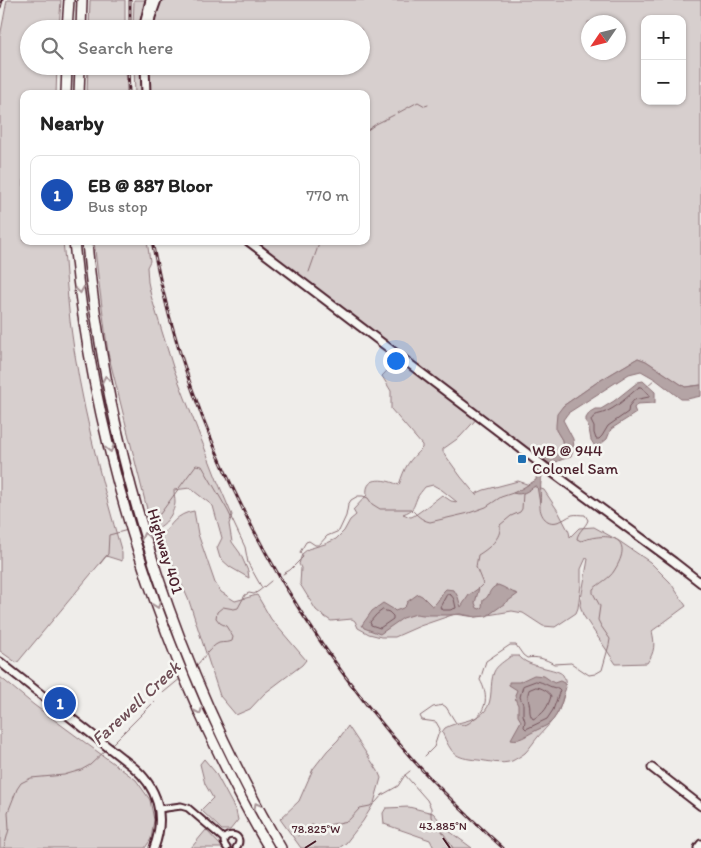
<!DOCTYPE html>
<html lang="en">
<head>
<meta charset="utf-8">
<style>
	body { margin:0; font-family:Itim,sans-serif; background:#f6f6f6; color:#222 }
	.controls { position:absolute; right:15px; top:15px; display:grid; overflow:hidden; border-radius:10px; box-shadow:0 1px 4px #0004 }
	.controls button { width:45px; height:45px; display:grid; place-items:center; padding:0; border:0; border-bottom:1px solid #e0e0e0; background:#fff; color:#222; font:25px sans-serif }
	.compass { position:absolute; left:581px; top:15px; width:45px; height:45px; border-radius:50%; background:#fff; box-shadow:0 1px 4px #0004; rotate:235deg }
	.you { position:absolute; left:395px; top:360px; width:18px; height:18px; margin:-12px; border:4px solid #fff; border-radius:50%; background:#1a73e8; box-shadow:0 0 0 8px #1a73e833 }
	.badge { display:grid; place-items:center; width:32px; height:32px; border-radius:50%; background:#1f6fb2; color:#fff; font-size:16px; font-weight:700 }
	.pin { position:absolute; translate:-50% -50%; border:2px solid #fff; box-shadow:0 1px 5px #0006 }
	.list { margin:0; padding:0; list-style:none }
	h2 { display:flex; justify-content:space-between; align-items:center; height:65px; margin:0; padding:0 20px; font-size:21px }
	h2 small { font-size:16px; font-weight:400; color:#767676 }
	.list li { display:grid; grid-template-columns:32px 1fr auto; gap:15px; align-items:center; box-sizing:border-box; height:80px; margin:0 10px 10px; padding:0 10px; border:1px solid #e0e0e0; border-radius:10px }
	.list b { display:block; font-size:19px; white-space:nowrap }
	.list p { margin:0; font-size:16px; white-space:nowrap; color:#767676 }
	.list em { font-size:16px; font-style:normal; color:#767676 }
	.icon { flex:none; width:28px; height:28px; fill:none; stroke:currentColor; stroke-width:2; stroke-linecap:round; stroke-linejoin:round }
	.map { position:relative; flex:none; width:701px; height:848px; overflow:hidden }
	.search { position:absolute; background:#fff; box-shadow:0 1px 4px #0004; left:20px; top:20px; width:350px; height:55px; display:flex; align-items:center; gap:12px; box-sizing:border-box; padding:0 18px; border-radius:28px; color:#767676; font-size:19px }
	.panel { position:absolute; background:#fff; box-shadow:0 1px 4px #0004; left:20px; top:90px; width:350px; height:155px; border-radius:10px }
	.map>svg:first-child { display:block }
	.green { fill:#d7cfce; stroke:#90777c; fill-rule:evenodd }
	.water { fill:#b4a4a5; stroke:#8a6f74 }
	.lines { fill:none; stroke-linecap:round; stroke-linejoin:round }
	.shore { stroke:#74545c; stroke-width:1 }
	.stream { stroke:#8a6f74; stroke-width:1 }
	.street-casing { stroke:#4a1f2b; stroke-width:9 }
	.secondary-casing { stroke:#4a1f2b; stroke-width:11 }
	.highway-casing { stroke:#4a1f2b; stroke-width:12 }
	.street { stroke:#f6f6f2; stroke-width:5 }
	.secondary { stroke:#f6f6f2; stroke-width:7 }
	.highway { stroke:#f6f6f2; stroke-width:9 }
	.rail-casing { stroke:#4a1f2b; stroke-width:3 }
	.rail { stroke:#f6f6f2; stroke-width:1; stroke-dasharray:4; stroke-linecap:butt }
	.oneway { stroke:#a99598 }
	.ticks { fill:none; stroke:#4a1f2b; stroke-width:2 }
	.poi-dot { fill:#1f6fb2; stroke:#f6f6f2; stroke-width:2 }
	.labels { text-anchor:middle; stroke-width:5; stroke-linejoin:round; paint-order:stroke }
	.poi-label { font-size:16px; fill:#4a1f2b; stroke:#f6f6f2; text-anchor:start }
	.street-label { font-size:16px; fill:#4a1f2b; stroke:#f6f6f2 }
	.water-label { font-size:18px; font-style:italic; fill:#6f4e56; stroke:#f6f6f2 }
	.ticks-label { font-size:12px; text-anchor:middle; fill:#4a1f2b; stroke:#f6f6f2; stroke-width:5; stroke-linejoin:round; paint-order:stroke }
</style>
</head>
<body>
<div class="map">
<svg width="701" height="848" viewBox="0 0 701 848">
	<rect width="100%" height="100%" fill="#efedea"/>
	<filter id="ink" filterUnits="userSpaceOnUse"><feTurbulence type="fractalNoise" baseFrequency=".02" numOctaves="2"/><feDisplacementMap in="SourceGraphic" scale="10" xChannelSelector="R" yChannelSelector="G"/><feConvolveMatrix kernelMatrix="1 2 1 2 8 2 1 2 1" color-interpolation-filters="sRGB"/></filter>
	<g filter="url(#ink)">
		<!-- green -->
		<path class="green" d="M7,0H61L59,29H29V66H57L56,94H24V241H63C66,268 67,295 70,321C80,400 100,477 122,553V561L106,556L17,663L0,651V37Z
			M90,0H125V29H89Z
			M134,0H145L140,29H133Z
			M161,0H701V385L685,387L646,361L638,358L596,383L563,406L556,430L562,440L563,447L557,453L544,459L532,455L480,415L460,437L443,449V452L461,477L476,495L477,493L484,490L518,481L544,490L558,511L569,532L570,537L579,528L594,527L619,541L650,562L670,582L686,606L652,631C655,644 655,652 647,663L616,664L583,615L580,605L588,559L586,558L581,569V585L578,608L576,613L555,627L543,626L523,613L512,611L476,617L455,614L420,626L395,637H381L369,634L358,628L355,621L352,619L331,621L322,615L316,610L300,584L301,568L299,564L302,554L308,549L325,544L336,539L344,531L350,520L356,515L353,510L367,495C364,474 388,480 399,485C405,466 408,462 422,448V445L391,409V391L382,376L399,358L250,241H366V94H150L149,66H361V29H151L156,11ZM645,19H682V101H645ZM588,22H618V52H588ZM433,485L442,490L457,502L451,501L442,495C438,498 414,517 411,517C409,517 406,515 403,514C414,510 413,508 417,498C419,494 422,491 425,487Z
			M88,66H126L127,94H87Z
			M134,66H140L142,94H135Z
			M94,241H147L150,261L147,267L148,282L151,296L173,367L217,480L232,515L229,524L232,542L240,553L248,571L249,578L230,567L220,558L217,548L222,538L213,506L190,488L174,490C174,494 175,498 175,503C174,514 163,529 152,529L108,353L98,276Z
			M194,511L198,534L215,583L221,592L235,601L257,595L271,619L306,660L302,665L265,693L250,709L236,715L220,696L189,601L161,537C172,524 176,514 194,511Z
			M511,656H519C528,668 558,668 563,675C569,683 562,703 558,712C554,720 543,731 537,738C533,743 529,749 525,753C521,756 516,759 512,761C502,765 488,761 478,760C454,758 452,754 442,732L445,728C457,721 475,722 485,711C494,700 489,684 494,672C497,665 505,661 511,656Z
			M0,677L34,705L136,780L150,800L154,820L151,839L145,848H0Z
			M348,726L378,771L381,778L374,803L363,821L346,843L339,848H301L280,819L299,801L313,769L327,751L338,740Z
			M204,759L215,772L236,811L238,820L230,830H222L201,810L213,798L205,784L200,764Z
			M409,807L433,813L449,831L472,848H434L430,840L384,824L383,813L386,808Z
			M206,830L223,848H191Z"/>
		<!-- water -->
		<path class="water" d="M638,358L646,361L685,387L701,385V396L687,399H681L655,379L641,371L629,374L568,413L563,420L573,439L574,448L571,457C561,459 546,465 542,476C540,481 541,497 540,504L537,486H535C528,491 522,496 513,493L521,489L536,480L537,467L541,462L544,459L557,453L563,447L562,440L556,430V425L557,414L563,406L596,383Z
			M643,381L655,392V403L637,404L634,408L636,413L611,429L607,439L596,448L591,440L589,429L586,422V418L590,412L595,409H601L614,401L638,382Z
			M498,585C505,587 510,592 518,594L487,616L476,617L460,614L450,615H423L416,614L403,618L380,634L364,628L362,625L372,611L383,603L393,609L395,611L403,608L406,605L407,602L418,594L422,596L432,606C439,603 440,594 446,589L454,590L458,597L461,607L469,595L479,588L475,603L477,608L480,609L482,607L483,600C491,597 487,589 498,585Z
			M534,675L544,676L554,683L560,681L564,683L566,687C562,699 560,714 550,723C545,727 538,729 533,732C525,736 520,741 511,739L521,721L518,716V705L516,701L515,695L517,690L509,685V682H519Z"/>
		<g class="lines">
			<!-- shore -->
			<path class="shore" d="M639,387H641L649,394V397L634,400L629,406L628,412L608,426L602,436L599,439H596L594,433V427L591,421C594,414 597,415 603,413C617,408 628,396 639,387Z
				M448,594L451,595L454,599L456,608L450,610H442L440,607L446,596Z
				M383,610L389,612L393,616V619L380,628L371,625L370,622L376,615Z
				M536,681C545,682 549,688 558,688L560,690L553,710L547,719L526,729L524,727L525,721L523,715V704L520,697L523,686Z
				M536,687C541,687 549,692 551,696C548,707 544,714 533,719C528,713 531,709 529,703C528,697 527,696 529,690Z"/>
			<!-- stream -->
			<path class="stream" d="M398,113L418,102L425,106L428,105
				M366,131L376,124L394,115
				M309,272L320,241
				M647,386L655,379
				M146,524L160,514L196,465L202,466L228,511L245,547L248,563L262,588
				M100,564L108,554L109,535L128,530
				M283,574L290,570L303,557L300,552L306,542L309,541L315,545H319L327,536L339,531L346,516L348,505L351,500L358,496H363L368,498L372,504L380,509H411C417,515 421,520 430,522L469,513L486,507L501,497L513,493
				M479,588L483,584L476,567L478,555C488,549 502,538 500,525L511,516L520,512L522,509L523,493
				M196,666C202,660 211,646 219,643C224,642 228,643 232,641L233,637L226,626L220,623L216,618L217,612L223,607L234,609L238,608L245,595L249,593L254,594L259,591L271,581
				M110,746L164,692L181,678
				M425,756L434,747L440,729L436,722L422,720L420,716L433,707L443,705L446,707L456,723C458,723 461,725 464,725C467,725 472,721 474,719C488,709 488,694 480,680L486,661L510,645H516L523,655L527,658C536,656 546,659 554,664L571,663L589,675L595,674L602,670L609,645L610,639L601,626L598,620L600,606L593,593V589C600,583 610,578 614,571C636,537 609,531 581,541L577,539C578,531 586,527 588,520L585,515C581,515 576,514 572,515C567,517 563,521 557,522C546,525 539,514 540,504
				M405,775L427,800L431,808V817L440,828L453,848
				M298,836L308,826L312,825L323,826L348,821L360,808L370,806L376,802L382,795L398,786L405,775L410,771
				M4,848L9,829L8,812L17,789L21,783L31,778L64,775L81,770L90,765L107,749"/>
			<!-- street casing -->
			<g class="street-casing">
				<path id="street" d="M159,809L181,806L188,808L224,839
					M227,848C214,831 249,831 236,848"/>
			</g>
			<!-- secondary casing -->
			<g class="secondary-casing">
				<path id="secondary" d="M143,29L150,0
					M149,29L151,17L157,0
					M145,66L146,94
					M248,241L549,470L674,562L701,583
					M0,662L132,766C158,787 166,816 154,848
					M652,768L701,806
					M698,848L701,844"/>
			</g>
			<!-- highway casing -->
			<g class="highway-casing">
				<path id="highway" d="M67,29L69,0
					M81,29L82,0
					M66,94L67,66
					M79,94L80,66
					M74,241C89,404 134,564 200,714C221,759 243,805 269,848
					M87,241C91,294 100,346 110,398C143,556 199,709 281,848"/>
			</g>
			<!-- street -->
			<use href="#street" class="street"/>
			<!-- secondary -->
			<use href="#secondary" class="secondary"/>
			<!-- highway -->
			<use href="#highway" class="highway"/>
			<!-- rail casing -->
			<g class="rail-casing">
				<path id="rail" d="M0,7L2,0
					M130,29V0
					M128,66L129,94
					M152,241C189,435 283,614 414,761C442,792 472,820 503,848"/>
			</g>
			<!-- rail -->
			<use href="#rail" class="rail"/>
		</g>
		<!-- one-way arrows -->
		<defs><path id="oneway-chevron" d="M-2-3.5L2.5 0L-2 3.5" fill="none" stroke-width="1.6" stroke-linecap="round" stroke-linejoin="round" transform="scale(1.25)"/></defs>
		<g class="oneway">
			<use href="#oneway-chevron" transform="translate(80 290) rotate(81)"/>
			<use href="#oneway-chevron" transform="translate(106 379) rotate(-102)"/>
			<use href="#oneway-chevron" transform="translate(110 449) rotate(76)"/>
			<use href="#oneway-chevron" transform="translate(145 536) rotate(-106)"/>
			<use href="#oneway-chevron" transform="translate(157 605) rotate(70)"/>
			<use href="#oneway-chevron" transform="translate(199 711) rotate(66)"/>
			<use href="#oneway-chevron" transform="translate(257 806) rotate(-118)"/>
		</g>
	</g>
	<!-- ticks -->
	<path class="ticks" d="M443,838L450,848M305,848L316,841"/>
	<!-- markers -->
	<rect class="poi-dot" x="517" y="454" width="10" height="10" rx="2.5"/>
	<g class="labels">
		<!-- poi labels -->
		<g class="poi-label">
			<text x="532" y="456">WB @ 944<tspan x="532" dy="18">Colonel Sam</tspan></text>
		</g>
		<!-- street labels -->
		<g class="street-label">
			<text transform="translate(166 551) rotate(73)" y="6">Highway 401</text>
		</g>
		<!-- water labels -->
		<g class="water-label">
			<text transform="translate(136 703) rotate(-43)" y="6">Farewell Creek</text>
		</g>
	</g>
	<g class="ticks-label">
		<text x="443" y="830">43.885°N</text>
		<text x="316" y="833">78.825°W</text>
	</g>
</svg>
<div class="controls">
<button>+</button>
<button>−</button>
</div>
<svg class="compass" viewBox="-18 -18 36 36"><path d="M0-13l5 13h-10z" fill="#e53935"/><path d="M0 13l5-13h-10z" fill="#767676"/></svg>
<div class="you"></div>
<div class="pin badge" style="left:60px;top:703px;background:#1a4fb4">1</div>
<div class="search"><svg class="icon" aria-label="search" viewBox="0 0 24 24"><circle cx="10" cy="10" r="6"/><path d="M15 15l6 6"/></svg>Search here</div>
<section class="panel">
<h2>Nearby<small></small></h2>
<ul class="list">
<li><span class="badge" style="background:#1a4fb4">1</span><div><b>EB @ 887 Bloor</b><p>Bus stop</p></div><em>770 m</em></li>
</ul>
</section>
</div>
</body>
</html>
